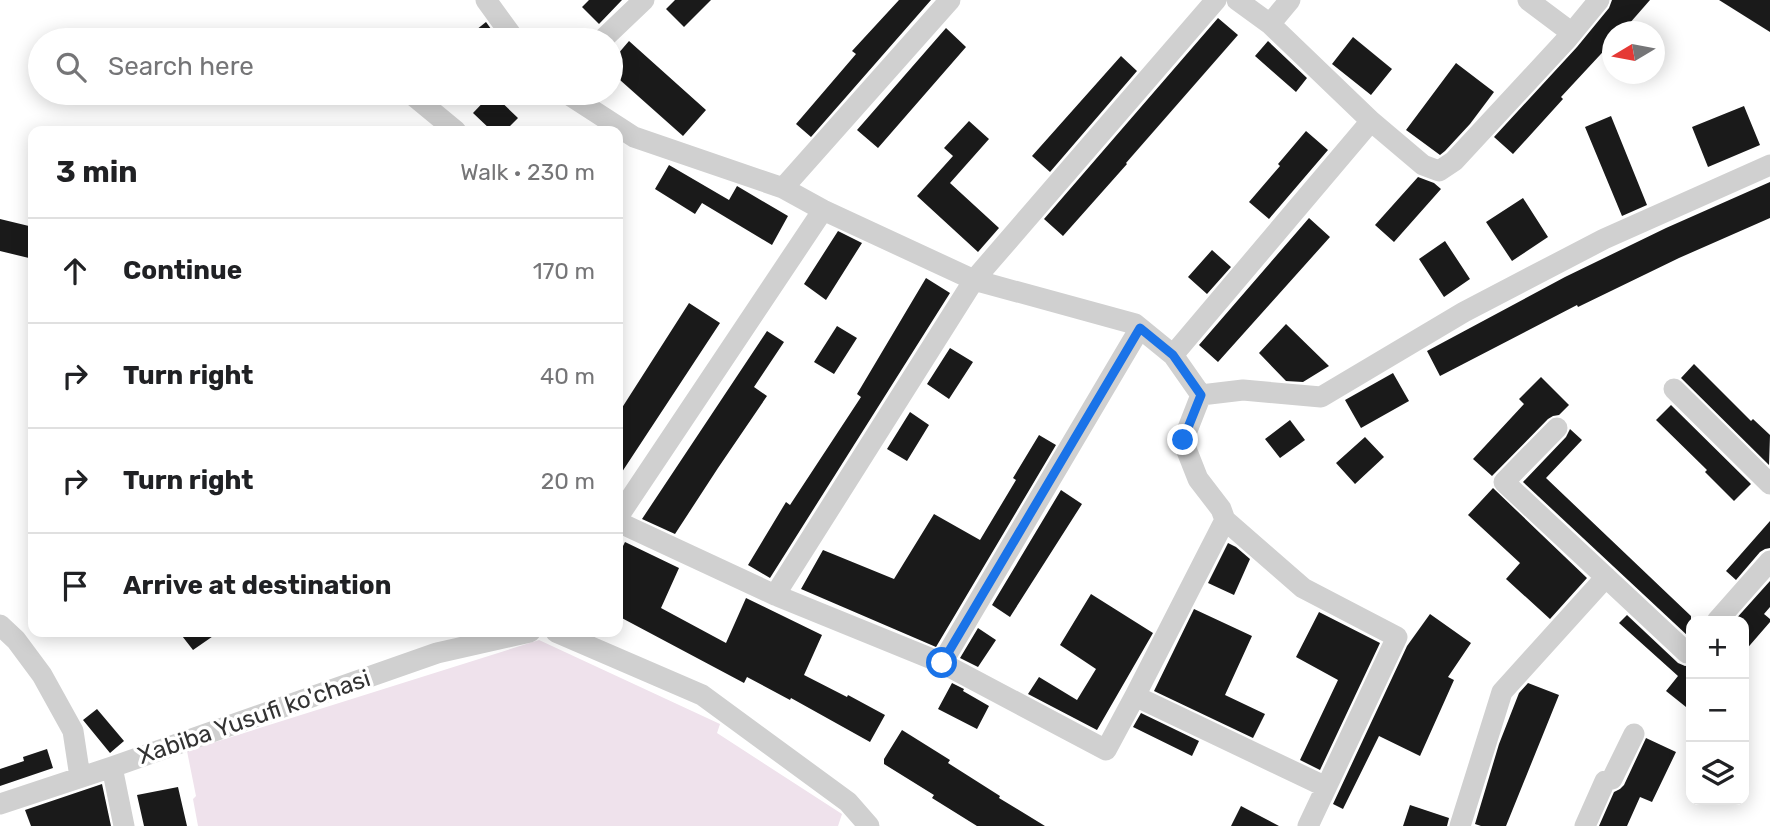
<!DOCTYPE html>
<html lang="en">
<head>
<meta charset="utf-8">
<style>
	body { margin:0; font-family:Rubik,sans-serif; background:#f6f6f6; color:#202124 }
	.controls { position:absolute; right:21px; bottom:21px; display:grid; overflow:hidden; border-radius:14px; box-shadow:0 4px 18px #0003 }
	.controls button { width:63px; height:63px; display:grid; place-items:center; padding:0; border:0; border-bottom:2px solid #e0e0e0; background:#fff; color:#202124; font:35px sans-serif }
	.compass { position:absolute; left:1602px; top:21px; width:63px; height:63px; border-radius:50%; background:#fff; box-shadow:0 4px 18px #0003; rotate:260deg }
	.stop { position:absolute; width:21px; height:21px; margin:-16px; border:5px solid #1a73e8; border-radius:50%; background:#fff }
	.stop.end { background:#1a73e8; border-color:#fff; box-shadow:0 2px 7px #0008 }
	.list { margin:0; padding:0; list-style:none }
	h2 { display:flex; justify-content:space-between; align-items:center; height:91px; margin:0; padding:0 28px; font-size:30px }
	h2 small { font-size:23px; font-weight:400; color:#757577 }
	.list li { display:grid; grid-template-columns:46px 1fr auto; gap:21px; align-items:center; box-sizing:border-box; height:105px; padding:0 28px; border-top:2px solid #e0e0e0 }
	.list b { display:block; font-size:26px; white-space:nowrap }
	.list em { font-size:23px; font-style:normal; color:#757577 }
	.icon { flex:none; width:38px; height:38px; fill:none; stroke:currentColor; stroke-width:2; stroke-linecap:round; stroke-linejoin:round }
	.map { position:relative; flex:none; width:1770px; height:826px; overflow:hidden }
	.search { position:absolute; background:#fff; box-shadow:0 4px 18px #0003; left:28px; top:28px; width:595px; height:77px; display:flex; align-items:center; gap:18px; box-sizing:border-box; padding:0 24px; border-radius:38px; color:#757577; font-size:26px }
	.panel { position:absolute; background:#fff; box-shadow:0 4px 18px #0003; left:28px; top:126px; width:595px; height:511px; border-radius:14px }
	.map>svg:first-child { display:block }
	.green { fill:#efe2ec }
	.building { fill:#1a1a1a }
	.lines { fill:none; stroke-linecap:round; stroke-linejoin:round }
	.minor { stroke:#d0d0d0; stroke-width:21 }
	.route { stroke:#1a73e8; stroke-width:9 }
	.labels { text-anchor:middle; stroke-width:7; stroke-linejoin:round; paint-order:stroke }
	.street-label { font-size:24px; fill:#333; stroke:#fff }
</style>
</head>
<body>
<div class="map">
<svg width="1770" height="826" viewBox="0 0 1770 826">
	<rect width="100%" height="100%" fill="#fff"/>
	<!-- green -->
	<path class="green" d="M539,640L720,724L717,733L842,814L838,826H198L193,799L196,796L187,751Z"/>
	<!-- building -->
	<path class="building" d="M589,0H622L599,24L582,7Z
		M675,0H711L684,27L666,9Z
		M899,0H931L811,137L796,124L856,54L852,51Z
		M1612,0H1650L1622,32H1613V41L1561,97L1563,99L1513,154L1494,137L1577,47L1609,8Z
		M1719,0H1770V32Z
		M1218,18L1238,35L1126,163L1127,164L1063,236L1044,219Z
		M486,22L499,40H484L476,30Z
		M946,28L966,47L878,148L857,130Z
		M1353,37L1392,69L1371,95L1332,64Z
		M629,41L706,110L683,136L611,72V62Z
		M1268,41L1307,78L1296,92L1255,56Z
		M1121,56L1137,71L1050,172L1032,156Z
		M1456,63L1494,92L1470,124L1445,151L1440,155L1406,130Z
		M492,93L518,118L505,131H492L473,113Z
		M1744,106L1760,145L1708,167L1692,127Z
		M1611,116L1647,205L1622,216L1585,127Z
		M969,121L989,139L950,183L999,228L978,252L917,196L953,156L944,148Z
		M1306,131L1328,150L1269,219L1249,202L1280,166L1278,164Z
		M669,165L729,200L737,186L788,216L772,245L702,203L695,214L655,189Z
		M1418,177L1434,183L1441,189L1394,242L1375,225Z
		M1770,182V218L1679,258L1578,307L1577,305L1440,376L1427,351L1565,277L1666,228Z
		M1523,198L1548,237L1512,261L1486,222Z
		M1309,218L1330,237L1218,362L1199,345Z
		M0,219L33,227V259L0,251Z
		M838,231L862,243L826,300L804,284Z
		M1445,241L1470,279L1444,297L1419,259Z
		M1212,250L1231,267L1207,294L1188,277Z
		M926,278L950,293L770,578L748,565L786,502L790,505L861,397L857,394Z
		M689,303L720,323L618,478V414Z
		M1286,324L1329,366L1303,382L1286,381L1259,353Z
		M837,326L857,338L834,374L814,362Z
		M767,331L784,342L754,387L767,396L718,468L675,534L642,519Z
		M950,348L973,362L949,399L927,384Z
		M1694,364L1751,421L1753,419L1770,435L1769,465L1681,378Z
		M1393,373L1409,401L1361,428L1345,400Z
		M1541,377L1569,405L1559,415L1553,416L1548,419L1492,476L1473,459L1524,404L1519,399Z
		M1671,405L1751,484L1734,501L1705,472L1707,470L1656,420Z
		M910,412L929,425L907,461L887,449Z
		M1290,420L1305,440L1280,458L1265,439Z
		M1570,429L1582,440L1546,478L1691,616V636H1688L1523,482L1566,437Z
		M1039,435L1056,445L936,647L801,589L823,550L894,579L934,514L980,540L1016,480L1013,478Z
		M1365,437L1384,457L1355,484L1336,463Z
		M1493,488L1587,578L1550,619L1506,579L1520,563L1468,515Z
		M1061,490L1082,504L1010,617L992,605Z
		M1770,521V548L1765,549L1760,552L1736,580L1726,571Z
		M625,542L679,568L661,608L726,643L746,598L822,635L804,675L847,697L848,695L885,715L870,742L791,698L790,700L747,677L744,683L618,616V556Z
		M1228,543L1236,547L1250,559L1234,595L1208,583Z
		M1770,581V607L1764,614L1770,619V622L1744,652V621H1734Z
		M1091,594L1153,633L1097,730L1028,694L1039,677L1077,700L1096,669L1060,645Z
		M1194,609L1252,636L1225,695L1265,714L1253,738L1154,691Z
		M1319,612L1380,643L1320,770L1300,760L1338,680L1296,657Z
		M1430,614L1471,643L1448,677L1454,680L1420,756L1379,736L1343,809L1333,804L1407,646Z
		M1627,615L1678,663L1685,666L1691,665V711L1666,691L1678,676L1619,623Z
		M978,628L996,640L978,667L960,658Z
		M179,632H219L193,650Z
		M952,683L964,689L963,691L989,706L977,729L938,709Z
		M1528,683L1559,695L1506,826H1481L1475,824L1499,744L1519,693Z
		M97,709L124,741L110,753L83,720Z
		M1141,713L1199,741L1192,756L1133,727Z
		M902,730L950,760L948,763L1000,796L999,798L1045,826H977L932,798L934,795L884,764V759Z
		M1646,738L1676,752L1652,802L1640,797L1627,826H1599L1614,792L1620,789L1624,785Z
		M47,749L53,768L0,786V769L24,761L23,757Z
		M102,784L111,826H31L25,810Z
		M178,787L187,826H144L137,795Z
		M1410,805L1449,818L1447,826H1403Z
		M1241,806L1279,826H1231Z"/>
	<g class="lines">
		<!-- minor -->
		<path class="minor" d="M486,0L515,40
			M1237,0L1270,24L1371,121L1423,165L1439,171L1454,161L1567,39L1599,0
			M1528,0L1572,33
			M1270,24L1290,0
			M602,40L644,0
			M410,93L456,131
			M566,93L634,137L783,188L823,210L974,280L1135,324L1173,355L1201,395
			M783,188L950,0
			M1173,355L1371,121
			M1674,389L1770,484
			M1557,428L1504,482L1687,653L1691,649
			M618,517L823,210
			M618,522L775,595L942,663L1106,750L1135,696L1326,787
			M775,595L974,280L1216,0
			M1717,621L1770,561
			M0,625L16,640L42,675L73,731L80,777
			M556,632L702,695L848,802L869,826
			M942,663L1140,328
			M1135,696L1225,520
			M112,767L124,826
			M0,804L112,767L437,653L530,632
			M1308,826L1397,637L1303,588L1225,520L1221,509L1198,479L1183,441L1201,395L1243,390L1321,397L1464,312L1604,239L1770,165
			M1460,826L1502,692L1606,577
			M1585,826L1605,781L1612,779L1634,734"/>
	</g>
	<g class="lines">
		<!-- route -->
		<path class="route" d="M942,663L1140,328L1173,355L1201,395L1183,440"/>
	</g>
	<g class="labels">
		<!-- street labels -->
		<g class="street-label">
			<text transform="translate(254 717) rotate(-19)" y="8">Xabiba Yusufi ko'chasi</text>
		</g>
	</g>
</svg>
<div class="controls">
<button>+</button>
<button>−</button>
<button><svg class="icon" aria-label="layers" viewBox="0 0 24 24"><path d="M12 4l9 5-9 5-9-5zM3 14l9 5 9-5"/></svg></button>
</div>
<svg class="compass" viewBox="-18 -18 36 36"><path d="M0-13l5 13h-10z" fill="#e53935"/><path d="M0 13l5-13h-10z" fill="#757577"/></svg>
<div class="stop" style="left:942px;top:663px"></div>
<div class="stop end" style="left:1183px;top:440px"></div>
<div class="search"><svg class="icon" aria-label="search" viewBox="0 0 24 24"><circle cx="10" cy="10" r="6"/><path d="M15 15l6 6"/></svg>Search here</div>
<section class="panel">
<h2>3 min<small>Walk · 230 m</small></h2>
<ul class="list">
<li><svg class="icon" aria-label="ahead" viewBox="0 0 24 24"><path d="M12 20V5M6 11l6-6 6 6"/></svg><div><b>Continue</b></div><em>170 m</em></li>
<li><svg class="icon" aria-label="right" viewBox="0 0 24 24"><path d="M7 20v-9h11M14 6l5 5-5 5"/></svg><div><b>Turn right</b></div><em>40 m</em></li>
<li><svg class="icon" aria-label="right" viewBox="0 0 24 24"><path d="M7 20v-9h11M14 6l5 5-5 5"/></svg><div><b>Turn right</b></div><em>20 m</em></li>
<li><svg class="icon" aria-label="arrive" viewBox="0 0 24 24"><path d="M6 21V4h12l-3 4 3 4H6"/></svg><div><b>Arrive at destination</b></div></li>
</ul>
</section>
</div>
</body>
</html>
